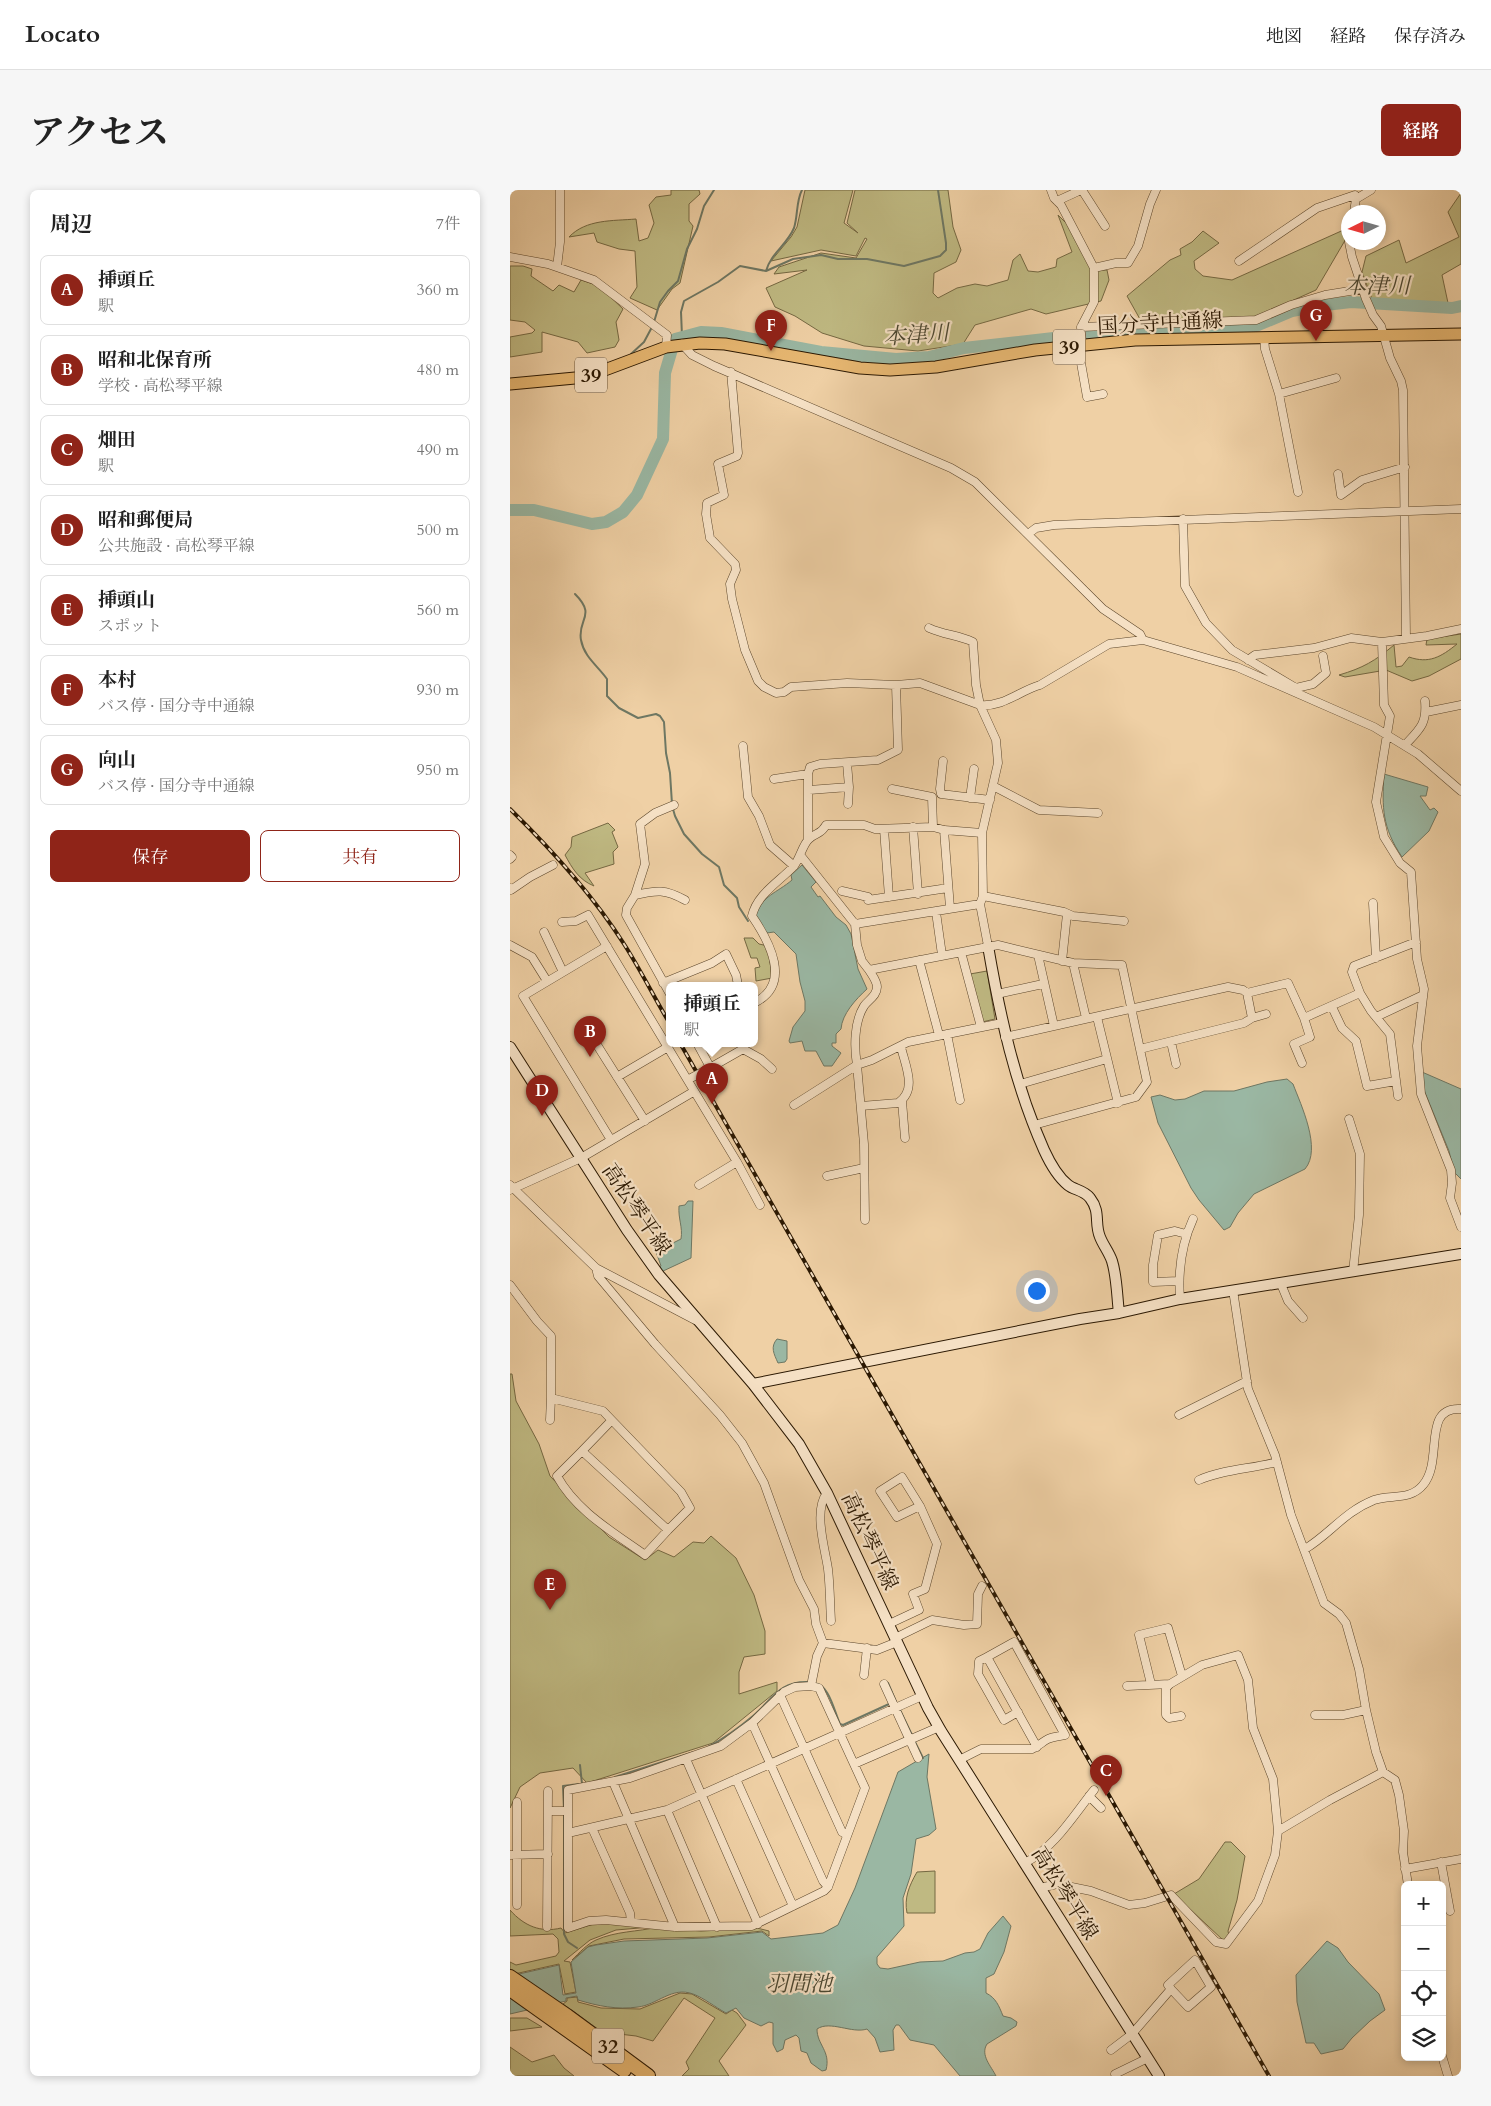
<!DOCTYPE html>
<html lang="ja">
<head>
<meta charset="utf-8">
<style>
	body { margin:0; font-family:Cardo,"Noto Serif JP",serif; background:#f6f6f6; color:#222 }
	.controls { position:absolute; right:15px; bottom:15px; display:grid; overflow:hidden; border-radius:8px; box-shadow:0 2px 8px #0003 }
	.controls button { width:45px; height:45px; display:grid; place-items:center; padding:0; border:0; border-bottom:1px solid #e0e0e0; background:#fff; color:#222; font:25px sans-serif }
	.compass { position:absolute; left:831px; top:15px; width:45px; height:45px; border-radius:50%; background:#fff; box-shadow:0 2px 8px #0003; rotate:265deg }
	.you { position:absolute; left:526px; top:1100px; width:18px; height:18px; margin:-12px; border:4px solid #fff; border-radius:50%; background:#1a73e8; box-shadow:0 0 0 8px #1a73e833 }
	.badge { display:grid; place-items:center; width:32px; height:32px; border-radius:50%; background:#8f2418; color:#fff; font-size:16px; font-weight:700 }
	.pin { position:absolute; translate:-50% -41px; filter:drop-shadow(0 1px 2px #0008) }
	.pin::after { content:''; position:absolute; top:26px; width:18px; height:15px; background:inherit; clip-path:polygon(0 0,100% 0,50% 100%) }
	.popup { position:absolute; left:156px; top:792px; width:92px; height:65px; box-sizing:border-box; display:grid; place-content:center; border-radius:8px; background:#fff; filter:drop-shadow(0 1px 4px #0005); font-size:16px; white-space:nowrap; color:#767676 }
	.popup b { font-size:19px; color:#222 }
	.popup::after { content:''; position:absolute; left:50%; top:100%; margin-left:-10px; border:10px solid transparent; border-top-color:#fff }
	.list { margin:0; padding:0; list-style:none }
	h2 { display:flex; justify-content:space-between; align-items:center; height:65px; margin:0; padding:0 20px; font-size:21px }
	h2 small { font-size:16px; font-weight:400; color:#767676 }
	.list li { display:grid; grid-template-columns:32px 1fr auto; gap:15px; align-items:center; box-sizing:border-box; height:70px; margin:0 10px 10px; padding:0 10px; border:1px solid #e0e0e0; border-radius:8px }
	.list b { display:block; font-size:19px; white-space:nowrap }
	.list p { margin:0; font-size:16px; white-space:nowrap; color:#767676 }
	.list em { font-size:16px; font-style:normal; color:#767676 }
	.actions { display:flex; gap:10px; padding:15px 20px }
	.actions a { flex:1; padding:11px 0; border:1px solid #8f2418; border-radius:8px; text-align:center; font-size:18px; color:#8f2418 }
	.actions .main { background:#8f2418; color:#fff }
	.icon { flex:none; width:28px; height:28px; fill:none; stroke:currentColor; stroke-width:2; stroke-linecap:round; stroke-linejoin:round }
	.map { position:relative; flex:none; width:951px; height:1886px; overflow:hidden; border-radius:8px }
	header { display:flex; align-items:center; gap:30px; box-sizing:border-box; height:70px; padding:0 25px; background:#fff; border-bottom:1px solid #e0e0e0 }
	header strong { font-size:24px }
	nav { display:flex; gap:28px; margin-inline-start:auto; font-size:18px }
	.intro { display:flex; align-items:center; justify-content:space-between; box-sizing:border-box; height:120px; padding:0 30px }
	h1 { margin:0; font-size:35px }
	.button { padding:12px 22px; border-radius:8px; background:#8f2418; color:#fff; font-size:18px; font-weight:700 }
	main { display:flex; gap:30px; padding:0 30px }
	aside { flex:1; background:#fff; border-radius:8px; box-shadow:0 2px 8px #0003 }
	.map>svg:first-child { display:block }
	.green { fill:#bfb982; stroke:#756842 }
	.water { fill:#9ab7a3; stroke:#6e7763 }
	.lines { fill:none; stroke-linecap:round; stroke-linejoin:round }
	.stream { stroke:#6e7763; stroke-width:2 }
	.river { stroke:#9ab7a3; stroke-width:12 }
	.street-casing { stroke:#5c462b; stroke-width:9 }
	.secondary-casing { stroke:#2b1802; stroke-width:12 }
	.primary-casing { stroke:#2b1802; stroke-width:13 }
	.highway-casing { stroke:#2b1802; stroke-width:16 }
	.street { stroke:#f5e0c4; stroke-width:8 }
	.secondary { stroke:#f5e0c4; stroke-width:10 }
	.primary { stroke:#e8b872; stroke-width:11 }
	.highway { stroke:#e8b872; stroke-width:14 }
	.rail-casing { stroke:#2b1802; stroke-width:4 }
	.rail { stroke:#f5e0c4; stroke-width:2; stroke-dasharray:5.5; stroke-linecap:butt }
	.street-bridge-casing { stroke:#5c462b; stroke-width:9; stroke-linecap:butt }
	.street-bridge { stroke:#f5e0c4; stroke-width:8 }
	.labels { text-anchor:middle; stroke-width:4.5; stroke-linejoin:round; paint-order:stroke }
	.shield { fill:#f5e0c4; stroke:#68543c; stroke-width:1 }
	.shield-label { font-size:20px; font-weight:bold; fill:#2b1802 }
	.street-label { font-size:21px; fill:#2b1802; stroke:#f5e0c4 }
	.water-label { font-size:22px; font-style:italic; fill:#4c4832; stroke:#f5e0c4 }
</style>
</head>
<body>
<header>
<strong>Locato</strong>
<nav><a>地図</a><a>経路</a><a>保存済み</a></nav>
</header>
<div class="intro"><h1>アクセス</h1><a class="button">経路</a></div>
<main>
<aside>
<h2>周辺<small>7件</small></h2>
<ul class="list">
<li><span class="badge">A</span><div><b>挿頭丘</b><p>駅</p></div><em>360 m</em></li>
<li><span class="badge">B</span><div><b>昭和北保育所</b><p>学校 · 高松琴平線</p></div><em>480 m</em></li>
<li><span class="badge">C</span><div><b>畑田</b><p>駅</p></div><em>490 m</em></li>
<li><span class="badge">D</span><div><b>昭和郵便局</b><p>公共施設 · 高松琴平線</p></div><em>500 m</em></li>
<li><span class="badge">E</span><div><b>挿頭山</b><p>スポット</p></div><em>560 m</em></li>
<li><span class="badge">F</span><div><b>本村</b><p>バス停 · 国分寺中通線</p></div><em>930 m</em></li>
<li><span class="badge">G</span><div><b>向山</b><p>バス停 · 国分寺中通線</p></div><em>950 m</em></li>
</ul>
<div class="actions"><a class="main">保存</a><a>共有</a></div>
</aside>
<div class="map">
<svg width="951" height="1886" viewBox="0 0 951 1886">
	<rect width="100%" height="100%" fill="#efd0a5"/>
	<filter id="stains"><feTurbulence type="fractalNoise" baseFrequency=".004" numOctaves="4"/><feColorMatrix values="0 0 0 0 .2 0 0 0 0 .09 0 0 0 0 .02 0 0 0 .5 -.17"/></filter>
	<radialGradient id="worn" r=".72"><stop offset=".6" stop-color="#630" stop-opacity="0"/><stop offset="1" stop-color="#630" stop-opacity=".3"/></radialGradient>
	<!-- green -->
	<path class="green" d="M161,0H189L190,4L179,14V31L183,36L170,93L162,99L147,120L120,108L127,97L125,61L109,59L87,52L84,43L59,47C76,29 103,31 126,29L129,51L138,48L144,33L139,15L146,7L161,5Z
		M295,0H343L334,33L348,43L337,33L345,0H438L443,37L451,60L446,72L424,83L423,103L428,108L447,98L465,94L477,96L498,90L503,70L510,64L518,81L528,82L546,77L547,69L562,62L548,25L560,37L582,80H597L599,90L591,111L536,124L521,119L465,135L453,154L408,161L354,156L312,143L285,126L265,117L256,98L297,80L264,84L269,77L311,63L346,68L357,49L355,48L346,66L311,60L261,71L281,47L287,37Z
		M951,3V74L932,85L938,113L862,109L852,82L856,66L889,50L896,73L949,47L938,22Z
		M838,38L837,47L806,100L746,127L631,131L617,106L660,70L671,65L670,59L682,52L693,41L709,53L684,71L685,79L693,86L722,90Z
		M0,76H13L22,79L21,86L43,101L49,95L64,102L71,90L89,96L113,119L106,132L109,150L105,157L77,163L68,152L32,142V162L0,167V147L22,143L25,140L15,132L0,130Z
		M951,444V469L919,486L902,491L876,480L835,487L829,485C853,478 865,471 884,455L886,477L892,476L899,467C919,474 931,467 947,454L916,455L917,449Z
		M98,633L105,640L102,642L108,657L103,662L104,674L75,683L84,696C69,690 62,678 55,665L61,657L62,647Z
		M234,748H243L249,754L258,756L262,788L246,791L245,778L250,777L247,768H241Z
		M477,781L485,829L472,832L460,784Z
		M0,1184H2L6,1211L29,1254L40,1286L99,1347L135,1370L148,1360L164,1367L183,1352L194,1353L201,1346L226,1368L244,1405L255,1441V1464L234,1467L229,1482V1504L267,1492V1501L203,1553L77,1593L63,1578L30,1583L10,1597L0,1618Z
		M715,1652H721L735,1666L727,1710L718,1741L719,1746L714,1751L664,1704L689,1689Z
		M425,1681V1723H397C394,1708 399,1696 407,1682Z
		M0,1720C14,1736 31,1743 51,1738L55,1743L87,1733L141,1737L106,1740L80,1750L54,1771L60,1772L66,1802L55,1804L49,1774L0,1785V1772L6,1775L46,1766L49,1762L48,1749L43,1744L0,1746Z
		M148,1737L191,1741L247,1738L259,1741V1746L252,1741L199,1747L114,1749L79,1756L62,1770C69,1763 77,1754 86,1750C106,1741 127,1742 148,1737Z
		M170,1803L182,1804L216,1824L222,1820L227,1823L236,1835L209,1871L219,1886H172L179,1879L176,1872L205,1828L174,1808L143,1851L126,1846L92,1842L53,1814L57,1811V1808L67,1807L68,1812L91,1818L130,1819Z
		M0,1828H17L32,1837L0,1841Z
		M0,1857L22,1872L44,1865L54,1878L64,1886H0Z"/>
	<!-- water -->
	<path class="water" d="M874,584L918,597L916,606H910L920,620L924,618L928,622L919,641L892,667C872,637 872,618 874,584Z
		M292,675L306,692L301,697L308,707L310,706L326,727L336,735L341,744L348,779L357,799C346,809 332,824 331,839L326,844V853H322V856L331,863L322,876H314L306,861H295L292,851L280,853L279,851L283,837L295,821V811L290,792L286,764L264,742L257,743L245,727C252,705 267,703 282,690L281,685Z
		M912,882L951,899V989L944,982L939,961L914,900Z
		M777,889L783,894C791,915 812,959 795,979L744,1004L728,1023L720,1037L714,1040L689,1010L681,998L648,933L641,907L650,905L665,910L675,909L694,901H724L757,892Z
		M178,1011H183L181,1068L151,1082L148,1078L151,1076L144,1056L150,1053L157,1056L171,1049C173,1037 168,1029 169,1016L175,1015Z
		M267,1149L277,1151V1169L275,1172L268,1173C264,1164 260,1157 267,1149Z
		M419,1564L417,1587L426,1639L419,1645L406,1649L401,1684L393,1708L394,1736L367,1767V1774L370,1778L378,1779L410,1772L433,1771L455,1763L464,1762L470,1759L478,1743L493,1726L501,1736L494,1762L484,1784L476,1788V1803C486,1808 489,1816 493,1826L501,1828L507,1832L506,1836L477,1854C470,1865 481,1876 486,1886H450L424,1855L400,1850L389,1835H386L383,1840L384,1860L370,1862L365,1848L357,1839C342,1844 320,1830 307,1839C307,1855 321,1861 316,1880L312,1881L301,1873L297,1863L291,1861L289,1848L286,1845L275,1850L273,1859L267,1862L263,1854V1833L259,1832L251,1836L234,1828L226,1818L216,1823C205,1817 194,1808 183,1804C162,1796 147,1815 128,1817C107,1820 88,1816 68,1810L67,1806L56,1808V1811L0,1824V1786L49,1775L53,1805L66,1803L61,1772L78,1757L86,1755L114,1751L197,1748L252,1742L261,1749L313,1743L328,1735L345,1698L388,1582Z
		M817,1751L828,1758L838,1772L869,1804L875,1820L860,1831L842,1848L833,1859L811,1864L804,1853H796L787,1812L786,1785Z"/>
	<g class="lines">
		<!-- stream -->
		<path class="stream" d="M256,81C261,63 277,55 284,38C288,26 286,11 292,0
			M144,132L150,112L158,101L168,91L177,59L187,39L194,16L204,0
			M172,146L171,122L174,111L208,92L230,76L256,81L283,69L311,65L328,69H357L394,76L430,66L436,60V53L428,0
			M121,164L134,152L142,137
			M65,404C87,426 67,429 71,450C74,467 88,476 97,489V506L109,518L128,528L146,524L150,526L154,532L156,563L160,583L162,614
			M163,619L165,626L174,644L192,664L209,677L214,695L227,708L229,717L238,731
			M303,1493C319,1493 324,1521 330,1534L333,1535L379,1514
			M378,1493L387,1514
			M389,1518L402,1545
			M404,1550L413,1568
			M198,1557C213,1549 230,1537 243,1526C263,1509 269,1491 298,1492
			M70,1575L72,1594
			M105,1587L184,1562
			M54,1619L53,1596L69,1594
			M54,1624V1744L58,1752L67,1758"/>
		<!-- river -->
		<path class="river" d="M0,320H24L82,334L96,332L113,322L127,305L153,249L155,183L165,149L191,142L211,143L311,162L386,169L419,167L454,158L561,146L635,140L746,136L782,121L807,116L841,112L942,118L951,116"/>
		<!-- street casing -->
		<g class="street-casing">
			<path id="street" d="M541,0L544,8L551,15L584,78V112L571,137L572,155
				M572,0L595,36
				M547,11L571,0
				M844,22L846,9L861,0
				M839,52L842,67L856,109L863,125L871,136L880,168L891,191L893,200L896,448
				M0,67L38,74L84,90L157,145L156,157
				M729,71L807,18L845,5
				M47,77L50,52V0
				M584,78L606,73H618L628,56L640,14L646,0
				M571,137L746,130L781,115L815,105L852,99
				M754,147L755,159L769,204L788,302
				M172,154L182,165L204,176L441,278L465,292L593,419L630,444L633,450L727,477L864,537L908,564L951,601
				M568,156L577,207L593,204
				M221,182L228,263L227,266L208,274L214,305L197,313L196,324L200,348L225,374L226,380L220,394L222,409L235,460L248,491L254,497L266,503L274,502L281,497L337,493L386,495L410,493L470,515C494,517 509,501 530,495L599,454L633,450
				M769,204L826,188
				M828,284L831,305L852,290L895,277
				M673,329L675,396L696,433L722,460L786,498L787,502
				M518,344L526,338L544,335L951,319
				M419,438C434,445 449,445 463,452L466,495L470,515L486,550L488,573L472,643L473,706L470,714L478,756
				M951,439L917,446L872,452L874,515L880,526L866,612L874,647L890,673L901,682L907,769L914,799L907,856L911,904L941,980L942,993L940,1008L951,1037
				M738,470L745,465L804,458L841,448L872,452
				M786,498L803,494L816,483L813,466
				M916,522L951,515
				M895,555C910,539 917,534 915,511
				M233,556L238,607L249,626L260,655L284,676
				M433,571L430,599L431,604L480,610
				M337,573L339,597L338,614
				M298,584V649
				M264,589L298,584L300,577L310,574L368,570L388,560L386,495
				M483,596L529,620L588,623
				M382,599L422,607L423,637
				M299,600L339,597
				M460,608L464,579
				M403,637L408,704
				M374,639L379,707
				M434,640L440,718
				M0,665L2,667L0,669
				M291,666L345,734L347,755L352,771L359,780L488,755L563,773L612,775L637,892L626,907L524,935
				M0,698L1,700L20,687L43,675
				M332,701L358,707V710L438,698
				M125,705L135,674L130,634L145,623L164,615
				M473,706L554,722L563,726L614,731
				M863,713L866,768
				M426,722L432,765
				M52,732L66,731L78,725L227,972L250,1015
				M345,734L470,714
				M34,742L53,782
				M0,755L22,767L37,791
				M97,756L13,806L101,950
				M451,762L471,837
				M528,765L544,836
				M409,770L429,845
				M552,771L557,724
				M563,773L576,828
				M359,780C362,785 367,791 367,797C367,806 358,810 354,816C344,832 344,857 347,875L362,870L398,852L492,833
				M153,793L202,773L216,764L226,785L228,795
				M850,803L861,821L880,844L888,906
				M160,804L116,725L117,718L125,705C147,700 155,699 175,710
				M487,804L533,794
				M244,813C283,794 259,751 242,726C247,704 269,692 284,676C290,668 293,654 299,649C306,642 311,645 316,635H354L365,639L423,637L434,640L472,643
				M822,817L832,838L846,851L857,896L886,891
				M587,827L608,913
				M866,827L913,805
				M742,828L756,824
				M437,844L450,910
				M82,847L135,931
				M495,847L718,797L733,800L737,803L778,793L794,828L850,803L842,782L844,776L906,752
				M661,852L666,874
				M187,853L200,877
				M233,859L251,869L262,879
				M630,859L734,833L742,828L737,803
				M792,873L784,854L800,847L794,828
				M347,875L354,954L355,1030
				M198,879L233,859
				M107,887L158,857
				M510,894L597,869
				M392,911L395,948
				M284,915L347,875
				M351,916L388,913C408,900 395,875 391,857
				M839,929L850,964L849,1025L843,1082
				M317,986L354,978
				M0,995L86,1078L185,1130
				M189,995L227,972
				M0,1000L71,968L183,902
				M86,1078L88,1086L145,1154L210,1225L232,1253L254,1293L289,1390L304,1419L306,1434L313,1453L307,1466L301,1496
				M669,1091L643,1092V1075L648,1045L665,1041L676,1044
				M771,1094L778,1111L793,1128
				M0,1095L27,1131L41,1146V1208L93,1221L171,1302L180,1318L158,1340L72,1261L101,1231
				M723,1100L738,1199L765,1265L781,1325L814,1413L829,1424L836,1433L849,1479L856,1520L866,1562L873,1582L885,1590L889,1605L894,1641L893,1662L898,1695
				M670,1109C668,1082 672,1053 683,1029
				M669,1225L737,1191
				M40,1230L41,1208
				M72,1261L47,1286C66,1321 103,1342 135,1365L158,1340
				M689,1290C714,1279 741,1279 767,1272
				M317,1303C303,1321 315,1358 318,1379C320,1396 320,1414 321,1431
				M795,1359C820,1344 834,1322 864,1310C880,1304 900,1311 913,1295C934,1271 911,1216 951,1219
				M379,1434L409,1420L403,1404L415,1399L427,1354L410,1316L392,1287L370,1301L387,1327L410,1316
				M385,1448L422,1430L454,1435L467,1434L468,1404L472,1396
				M313,1453L367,1460L387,1452
				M477,1467L469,1471L468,1484L494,1530L508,1522
				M354,1485L357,1458
				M374,1494L408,1568
				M641,1494L629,1445L658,1438L672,1486
				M660,1494L656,1498V1525L659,1528L671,1526
				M301,1496L309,1498L355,1598L318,1697L314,1701L242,1736L165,1737L96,1730L79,1731L58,1738V1600L120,1588L211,1556L242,1533L274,1502L285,1497Z
				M617,1496L660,1494L692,1475L728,1465L738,1490L743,1538L763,1589L768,1641
				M270,1505L332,1642L337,1645
				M805,1525H833L856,1520
				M242,1533L313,1691L318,1697
				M176,1569L248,1734
				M449,1570L471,1559H522C529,1556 532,1552 538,1549C542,1547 550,1546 555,1545L504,1452L477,1467L527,1557
				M344,1574L429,1537
				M226,1589L283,1716
				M103,1592L165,1737
				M579,1606L591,1618
				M7,1612V1715
				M157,1620L207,1737
				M39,1621H58
				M82,1638L120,1723L121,1732
				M58,1643L157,1620L412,1506
				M0,1665L38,1664
				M931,1672L940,1721
				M515,1673C545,1657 563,1626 584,1600
				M895,1679L951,1669
				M530,1698L547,1694L581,1701L619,1715L635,1713L661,1705L706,1752L716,1754L748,1711L765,1665L768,1641L820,1610L873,1582
				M37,1737L38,1601
				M601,1860L622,1844L661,1799L658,1795L685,1770L701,1797L678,1817L661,1799
				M932,1866L938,1886
				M605,1884L638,1868"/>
		</g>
		<!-- secondary casing -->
		<g class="secondary-casing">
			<path id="secondary" d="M478,756C490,826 505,895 534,960C539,971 548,987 558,995C564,1000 574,1000 580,1008C591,1022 584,1033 590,1047C593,1055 599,1062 602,1071C607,1087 607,1107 609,1123
				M0,857L117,1040L149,1085L243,1194L289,1254L317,1303L418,1518L431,1541L649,1886
				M243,1194L570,1129L609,1123L670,1109L951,1064"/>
		</g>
		<!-- primary casing -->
		<g class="primary-casing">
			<path id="primary" d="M0,194L76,187L156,157L190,153L215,154L350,178L380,180L426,177L525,160L625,150L951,144"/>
		</g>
		<!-- highway casing -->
		<g class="highway-casing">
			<path id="highway" d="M0,1787L57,1826L138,1886
				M0,1799L114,1880"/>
		</g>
		<!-- street -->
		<use href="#street" class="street"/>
		<!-- secondary -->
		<use href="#secondary" class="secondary"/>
		<!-- primary -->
		<use href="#primary" class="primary"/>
		<!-- highway -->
		<use href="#highway" class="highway"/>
		<!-- rail casing -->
		<g class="rail-casing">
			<path id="rail" d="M0,619C42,660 82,704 114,754C130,779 144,807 160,834
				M170,853L759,1886"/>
		</g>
		<!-- rail -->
		<use href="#rail" class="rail"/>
		<!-- street-bridge casing -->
		<g class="street-bridge-casing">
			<path id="street-bridge" d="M181,888L198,879"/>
		</g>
		<!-- street-bridge -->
		<use href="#street-bridge" class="street-bridge"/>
	</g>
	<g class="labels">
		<!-- shield labels -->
		<g class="shield">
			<rect x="543" y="139.5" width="32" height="35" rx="4"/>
			<rect x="65" y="167.5" width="32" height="35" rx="4"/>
			<rect x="82" y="1838.5" width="32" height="35" rx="4"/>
		</g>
		<g class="shield-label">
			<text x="559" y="164">39</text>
			<text x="81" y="192">39</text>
			<text x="98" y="1863">32</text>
		</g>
		<!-- street labels -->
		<g class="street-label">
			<text transform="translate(650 133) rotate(-3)" y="7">国分寺中通線</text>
			<text transform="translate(127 1019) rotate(56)" y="7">高松琴平線</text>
			<text transform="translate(360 1351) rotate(65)" y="7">高松琴平線</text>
			<text transform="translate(555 1703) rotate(58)" y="7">高松琴平線</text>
		</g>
		<!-- water labels -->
		<g class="water-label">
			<text x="867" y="103">本津川</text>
			<text transform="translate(406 144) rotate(-4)" y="8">本津川</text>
			<text x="289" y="1801">羽間池</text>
		</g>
	</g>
	<rect width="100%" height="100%" filter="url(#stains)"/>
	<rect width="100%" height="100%" fill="url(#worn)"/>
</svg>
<div class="controls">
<button>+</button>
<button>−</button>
<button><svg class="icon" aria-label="locate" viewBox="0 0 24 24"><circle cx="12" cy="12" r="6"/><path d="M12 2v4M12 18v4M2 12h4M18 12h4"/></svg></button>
<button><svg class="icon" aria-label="layers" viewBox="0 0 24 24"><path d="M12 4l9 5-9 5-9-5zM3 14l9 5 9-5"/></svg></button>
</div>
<svg class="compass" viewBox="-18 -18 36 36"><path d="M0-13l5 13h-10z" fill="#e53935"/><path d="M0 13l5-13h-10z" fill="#767676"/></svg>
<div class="you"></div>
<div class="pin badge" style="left:202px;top:914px">A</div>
<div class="popup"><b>挿頭丘</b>駅</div>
<div class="pin badge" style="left:80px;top:867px">B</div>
<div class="pin badge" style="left:596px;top:1606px">C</div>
<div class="pin badge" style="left:32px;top:926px">D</div>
<div class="pin badge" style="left:40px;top:1420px">E</div>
<div class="pin badge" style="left:261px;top:161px">F</div>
<div class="pin badge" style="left:806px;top:151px">G</div>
</div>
</main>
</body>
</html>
